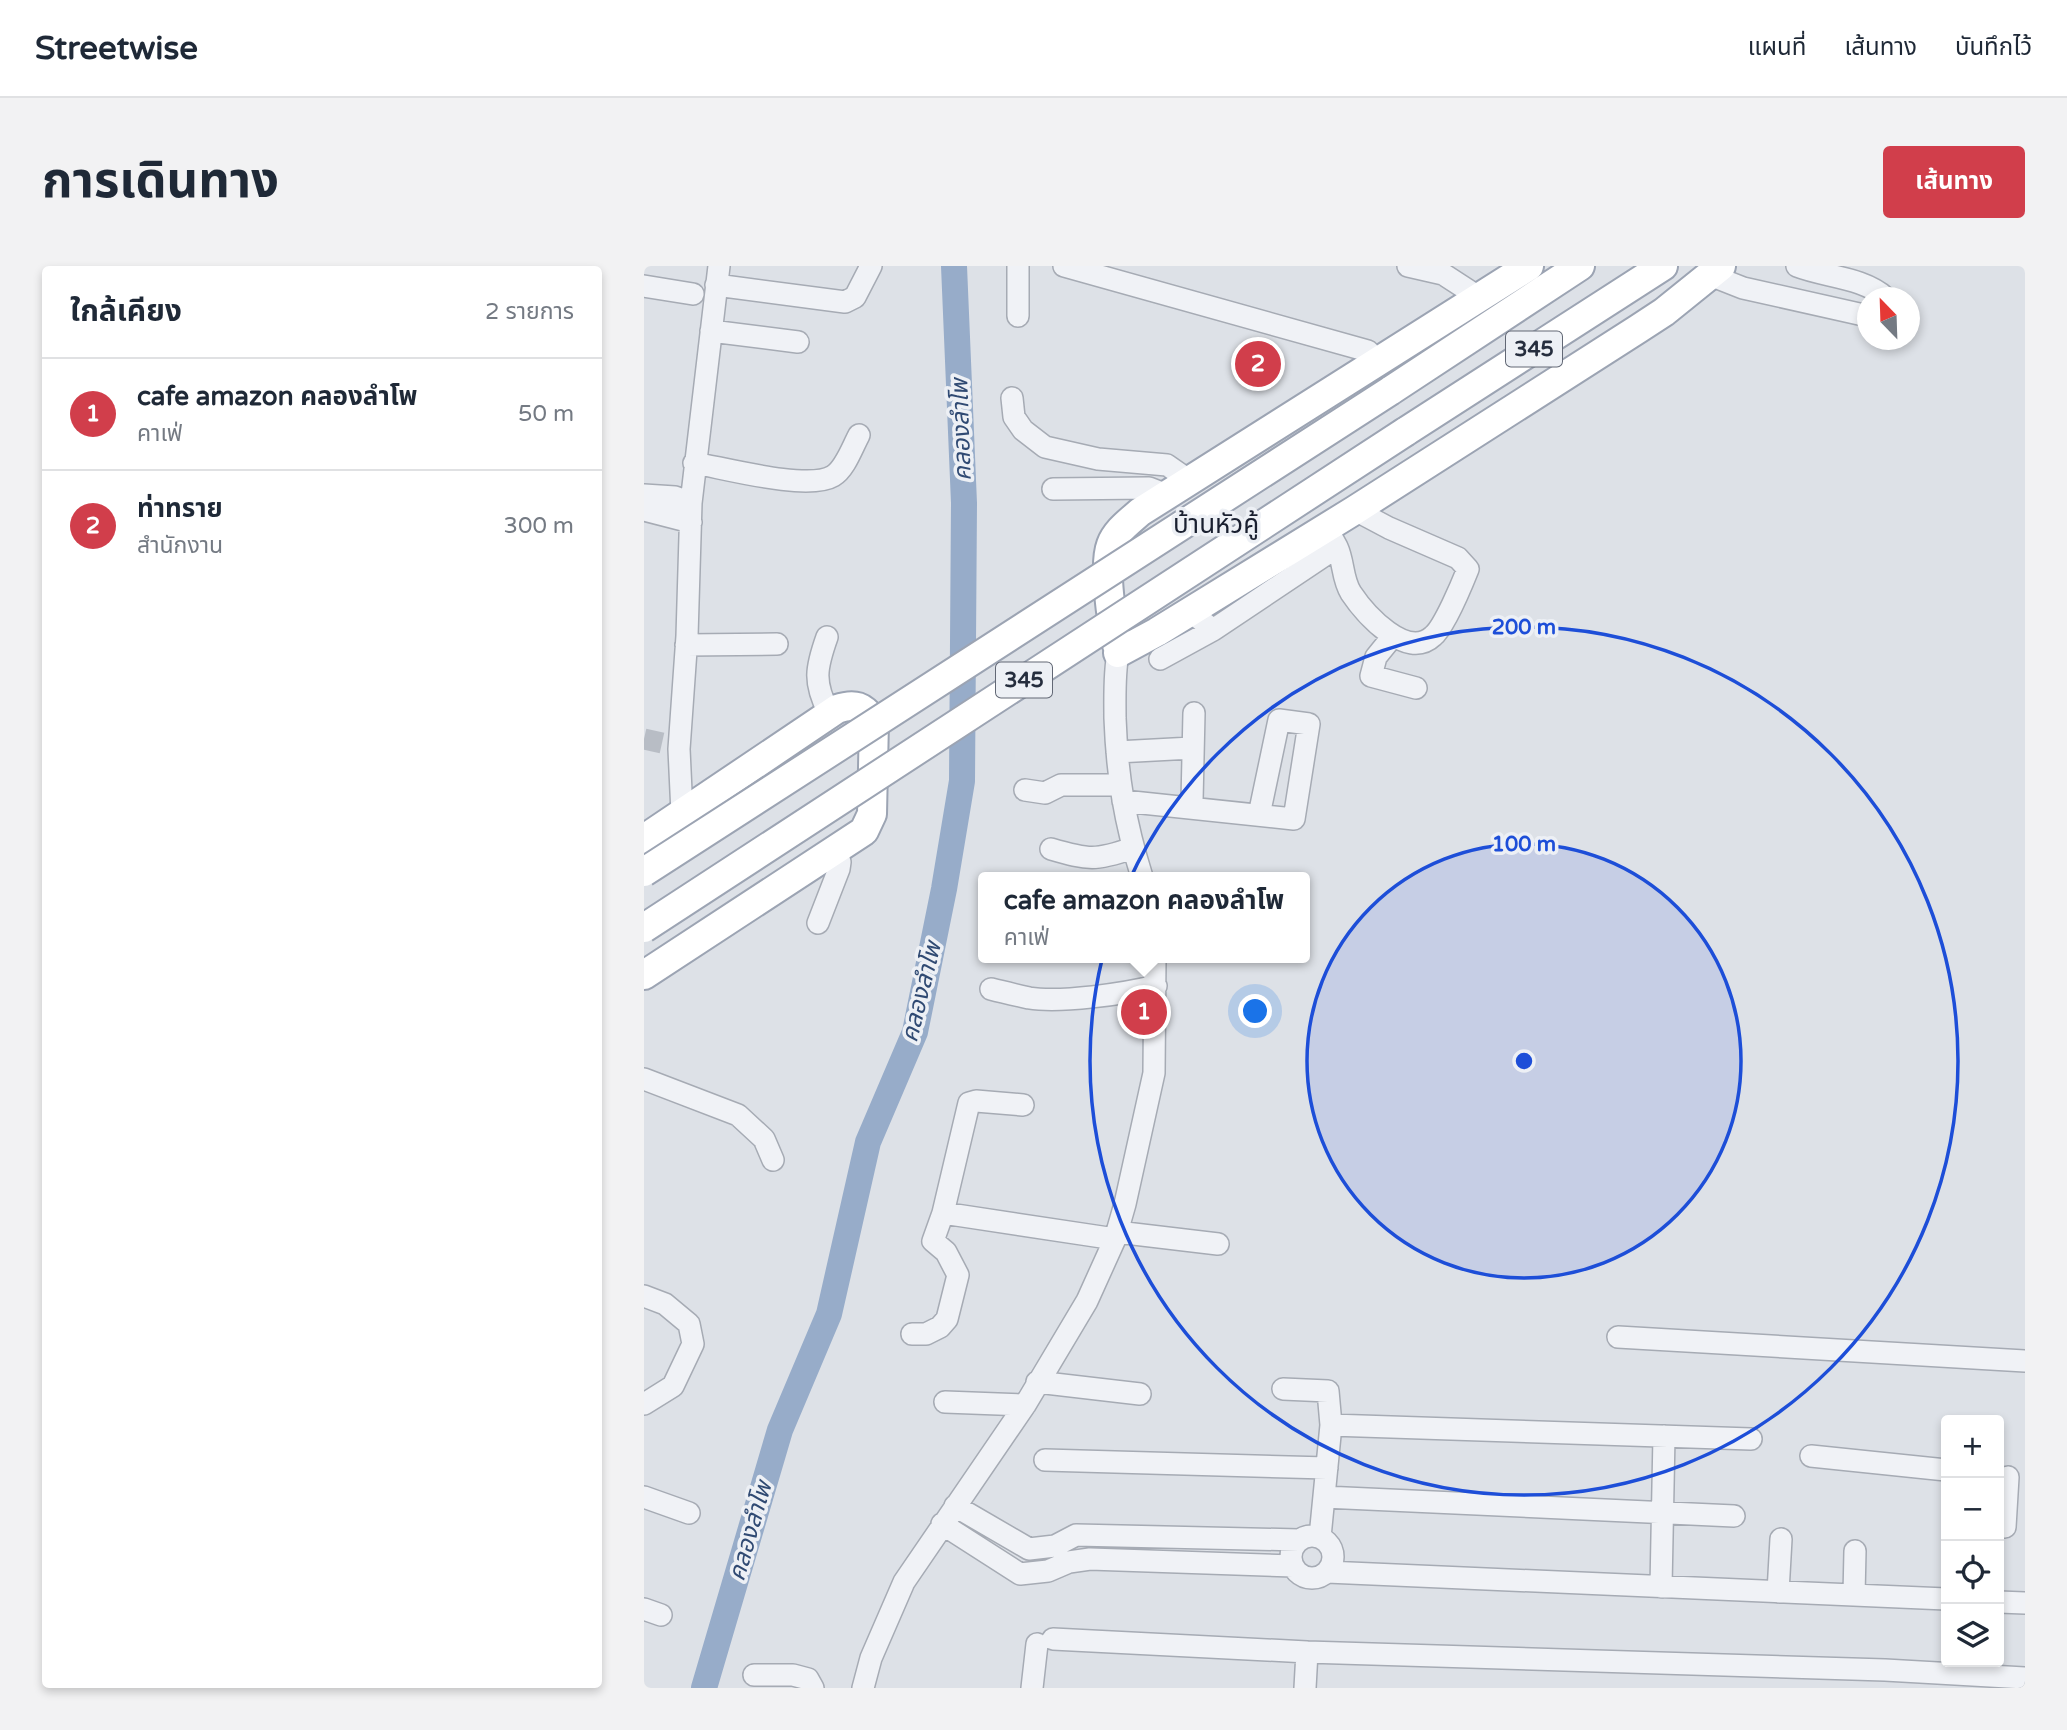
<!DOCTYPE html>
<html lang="th">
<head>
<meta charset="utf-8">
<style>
	body { margin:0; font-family:"Varela Round","Noto Sans Thai",sans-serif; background:#f2f2f3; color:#1f2937 }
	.controls { position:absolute; right:21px; bottom:21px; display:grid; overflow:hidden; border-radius:7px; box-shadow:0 4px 10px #0003 }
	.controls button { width:63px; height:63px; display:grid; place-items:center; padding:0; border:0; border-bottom:2px solid #e0e1e3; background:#fff; color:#1f2937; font:35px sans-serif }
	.compass { position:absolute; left:1213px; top:21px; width:63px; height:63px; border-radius:50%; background:#fff; box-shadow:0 4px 10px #0003; rotate:337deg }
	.you { position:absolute; left:612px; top:746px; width:24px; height:24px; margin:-18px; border:5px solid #fff; border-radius:50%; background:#1a73e8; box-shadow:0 0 0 10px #1a73e833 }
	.badge { display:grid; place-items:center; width:46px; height:46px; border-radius:50%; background:#d13e4b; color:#fff; font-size:23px; font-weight:700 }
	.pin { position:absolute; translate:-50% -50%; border:4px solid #fff; box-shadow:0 2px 7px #0006 }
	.popup { position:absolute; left:334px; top:606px; width:332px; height:91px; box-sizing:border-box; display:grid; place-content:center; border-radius:7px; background:#fff; filter:drop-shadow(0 2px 5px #0005); font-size:23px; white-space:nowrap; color:#747a83 }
	.popup b { font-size:26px; color:#1f2937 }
	.popup::after { content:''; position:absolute; left:50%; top:100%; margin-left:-14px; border:14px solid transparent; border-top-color:#fff }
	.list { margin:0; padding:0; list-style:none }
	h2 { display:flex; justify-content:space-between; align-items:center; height:91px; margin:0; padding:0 28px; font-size:30px }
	h2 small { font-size:23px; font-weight:400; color:#747a83 }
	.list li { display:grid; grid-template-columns:46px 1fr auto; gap:21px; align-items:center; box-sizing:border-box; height:112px; padding:0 28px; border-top:2px solid #e0e1e3 }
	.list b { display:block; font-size:26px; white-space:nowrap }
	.list p { margin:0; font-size:23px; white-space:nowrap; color:#747a83 }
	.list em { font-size:23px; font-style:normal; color:#747a83 }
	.icon { flex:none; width:38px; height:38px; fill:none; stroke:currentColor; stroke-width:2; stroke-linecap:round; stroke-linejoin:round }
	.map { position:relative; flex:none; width:1381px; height:1422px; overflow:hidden; border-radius:7px }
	header { display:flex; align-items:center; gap:42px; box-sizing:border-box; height:98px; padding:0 35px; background:#fff; border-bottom:2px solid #e0e1e3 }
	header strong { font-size:33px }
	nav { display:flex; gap:38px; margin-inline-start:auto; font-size:24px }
	.intro { display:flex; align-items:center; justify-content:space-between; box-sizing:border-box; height:168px; padding:0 42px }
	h1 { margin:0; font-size:49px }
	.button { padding:18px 32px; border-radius:7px; background:#d13e4b; color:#fff; font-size:24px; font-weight:700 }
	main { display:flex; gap:42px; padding:0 42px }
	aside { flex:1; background:#fff; border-radius:7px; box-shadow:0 4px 10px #0003 }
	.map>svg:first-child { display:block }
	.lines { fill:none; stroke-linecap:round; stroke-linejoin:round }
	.river { stroke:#97acc9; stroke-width:26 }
	.minor-tunnel { stroke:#b8bdc5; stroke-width:21; stroke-dasharray:21 10; stroke-linecap:butt }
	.minor-casing { stroke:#a6abb4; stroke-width:24 }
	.major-casing { stroke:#9ca4b3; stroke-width:32 }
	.minor { stroke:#f0f2f6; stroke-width:21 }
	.major { stroke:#fff; stroke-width:28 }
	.major-bridge-casing { stroke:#9ca4b3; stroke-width:32; stroke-linecap:butt }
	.major-bridge { stroke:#fff; stroke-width:28 }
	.ring { fill:none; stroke:#1d4ed8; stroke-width:3.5 }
	.labels { text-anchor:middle; stroke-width:7; stroke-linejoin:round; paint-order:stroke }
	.shield { fill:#edf0f5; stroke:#626875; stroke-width:2 }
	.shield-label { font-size:21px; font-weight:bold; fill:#262e3e }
	.water-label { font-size:24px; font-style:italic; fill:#304a73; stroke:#edf0f5 }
	.quarter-label { font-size:26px; fill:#191f2f; stroke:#edf0f5 }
	.centre { fill:#1d4ed8; stroke:#edf0f5; stroke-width:3.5 }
	.ring-label { font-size:21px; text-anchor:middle; font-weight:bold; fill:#1d4ed8; stroke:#edf0f5; stroke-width:7; stroke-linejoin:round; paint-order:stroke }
</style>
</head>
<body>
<header>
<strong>Streetwise</strong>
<nav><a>แผนที่</a><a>เส้นทาง</a><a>บันทึกไว้</a></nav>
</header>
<div class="intro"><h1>การเดินทาง</h1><a class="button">เส้นทาง</a></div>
<main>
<aside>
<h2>ใกล้เคียง<small>2 รายการ</small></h2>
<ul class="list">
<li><span class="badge">1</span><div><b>cafe amazon คลองลำโพ</b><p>คาเฟ่</p></div><em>50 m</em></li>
<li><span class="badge">2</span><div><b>ท่าทราย</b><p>สำนักงาน</p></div><em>300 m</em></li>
</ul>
</aside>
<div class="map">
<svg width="1381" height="1422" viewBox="0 0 1381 1422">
	<rect width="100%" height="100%" fill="#dde1e7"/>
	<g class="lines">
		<!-- river -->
		<path class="river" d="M60,1422L136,1164L185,1048L224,876L271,766L300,623L318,515L320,237L310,0"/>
		<!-- minor-tunnel -->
		<path class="minor-tunnel" d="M0,473L18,477"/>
		<!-- minor casing -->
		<g class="minor-casing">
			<path id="minor" d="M374,0V50
				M420,0L724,85L732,96
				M764,0L799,8L836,32
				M1153,0C1181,11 1219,11 1242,32
				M1066,9L1099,22L1224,50
				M72,19L201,36L211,31L227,0
				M0,20L49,28
				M67,65L154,76
				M368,132L370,151L379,164L401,181L454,193L523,199L546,215
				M50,197C80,202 164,225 189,210C201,203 208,182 215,169
				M409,223L505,222L523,229
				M0,229L31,231L47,237
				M0,244L47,256
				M693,281C700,296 698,313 707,327C721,348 763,395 789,370C800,361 818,318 824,303L814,292L745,262L711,244
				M546,345L569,364L693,281L687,270
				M749,370L732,391L727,410L772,422
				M183,371C172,402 169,416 185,447
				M42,379L133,378
				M474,387C470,409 471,430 471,452C473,509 481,557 498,611
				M516,393L569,364
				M473,486L548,482
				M381,524L401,527L417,519H476
				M479,535L650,553L665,458L635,454L615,549
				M548,535L550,447
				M38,547L35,483L43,370L47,237L75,0
				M407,583C445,594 451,595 489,582
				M174,657L195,603L196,596L191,584
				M347,723C359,726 372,729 385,732C417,737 480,728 512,720
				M0,813L94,849L120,873L129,894
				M379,839L332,835L325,837L299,947L471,973
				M473,966L574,978
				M0,1030L21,1038L45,1058L49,1078L29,1120L0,1138
				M268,1068H282L296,1061L303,1053L314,1009L302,986L289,975L299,947
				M974,1071L1381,1095
				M393,1116L496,1128
				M639,1123L684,1125L687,1159L676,1271
				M301,1136L381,1139
				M687,1159L1107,1173
				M1167,1190L1302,1204
				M401,1194L683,1202
				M0,1231L45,1247
				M680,1231L1090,1250
				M311,1240L385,1283L411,1280L432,1269L655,1274
				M298,1258L376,1308L404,1305L425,1296L446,1293L649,1300
				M1361,1261L1364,1211
				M647 1291a21 21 0 1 1 42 0a21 21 0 1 1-42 0Z
				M683,1306L1302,1333
				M1017,1321L1020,1170
				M1134,1326L1137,1273
				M1210,1329L1211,1285
				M1355,1336L1381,1337
				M0,1343L17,1349
				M409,1373L663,1386L661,1422
				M663,1386L1241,1404L1381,1412
				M110,1409H149L164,1413L169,1422
				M219,1422L227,1392L260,1316L381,1139L443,1035L471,973L481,938L510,807L511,692
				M388,1422L393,1378"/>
		</g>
		<!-- major casing -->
		<g class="major-casing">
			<path id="major" d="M746,125L936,0
				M761,166L1019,0
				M473,379C468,357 459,300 467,279C472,265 485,256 496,246L885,0
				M474,387L513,366L711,244L994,63L1020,46L1077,0
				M0,573L193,443C211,437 219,440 230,455L228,548L220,565L0,709"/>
		</g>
		<!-- minor -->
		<use href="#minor" class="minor"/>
		<!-- major -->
		<use href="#major" class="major"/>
		<!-- major-bridge casing -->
		<g class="major-bridge-casing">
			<path id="major-bridge" d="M0,606L746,125
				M0,662L761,166"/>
		</g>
		<!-- major-bridge -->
		<use href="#major-bridge" class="major-bridge"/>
	</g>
	<!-- distance rings -->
	<circle cx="880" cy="795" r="217" fill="#1d4ed8" fill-opacity=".12"/>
	<g class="ring">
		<circle cx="880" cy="795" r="217"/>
		<circle cx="880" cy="795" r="434"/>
	</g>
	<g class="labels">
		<!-- shield labels -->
		<g class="shield">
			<rect x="862" y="65.5" width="56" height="35" rx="5"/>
			<rect x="352" y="396.5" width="56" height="35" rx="5"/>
		</g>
		<g class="shield-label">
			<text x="890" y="90">345</text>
			<text x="380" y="421">345</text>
		</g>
		<!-- water labels -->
		<g class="water-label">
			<text transform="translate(317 164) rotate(-92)" y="8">คลองลำโพ</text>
			<text transform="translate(277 726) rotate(-76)" y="8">คลองลำโพ</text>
			<text transform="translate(106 1265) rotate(-74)" y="8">คลองลำโพ</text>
		</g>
		<!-- quarter labels -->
		<g class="quarter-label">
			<text x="572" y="267">บ้านหัวคู้</text>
		</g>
	</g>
	<circle cx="880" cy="795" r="10" class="centre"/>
	<g class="ring-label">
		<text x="880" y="368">200 m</text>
		<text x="880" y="585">100 m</text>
	</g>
</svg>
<div class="controls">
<button>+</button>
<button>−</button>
<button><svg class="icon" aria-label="locate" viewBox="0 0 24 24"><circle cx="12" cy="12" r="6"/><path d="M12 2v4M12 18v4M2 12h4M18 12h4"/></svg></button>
<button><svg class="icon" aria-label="layers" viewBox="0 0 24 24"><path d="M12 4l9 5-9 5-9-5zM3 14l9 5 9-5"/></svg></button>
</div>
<svg class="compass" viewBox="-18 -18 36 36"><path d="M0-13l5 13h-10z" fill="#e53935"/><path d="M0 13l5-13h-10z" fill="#747a83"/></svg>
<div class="you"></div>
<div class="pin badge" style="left:500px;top:746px">1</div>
<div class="popup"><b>cafe amazon คลองลำโพ</b>คาเฟ่</div>
<div class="pin badge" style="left:614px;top:98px">2</div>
</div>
</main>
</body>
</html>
